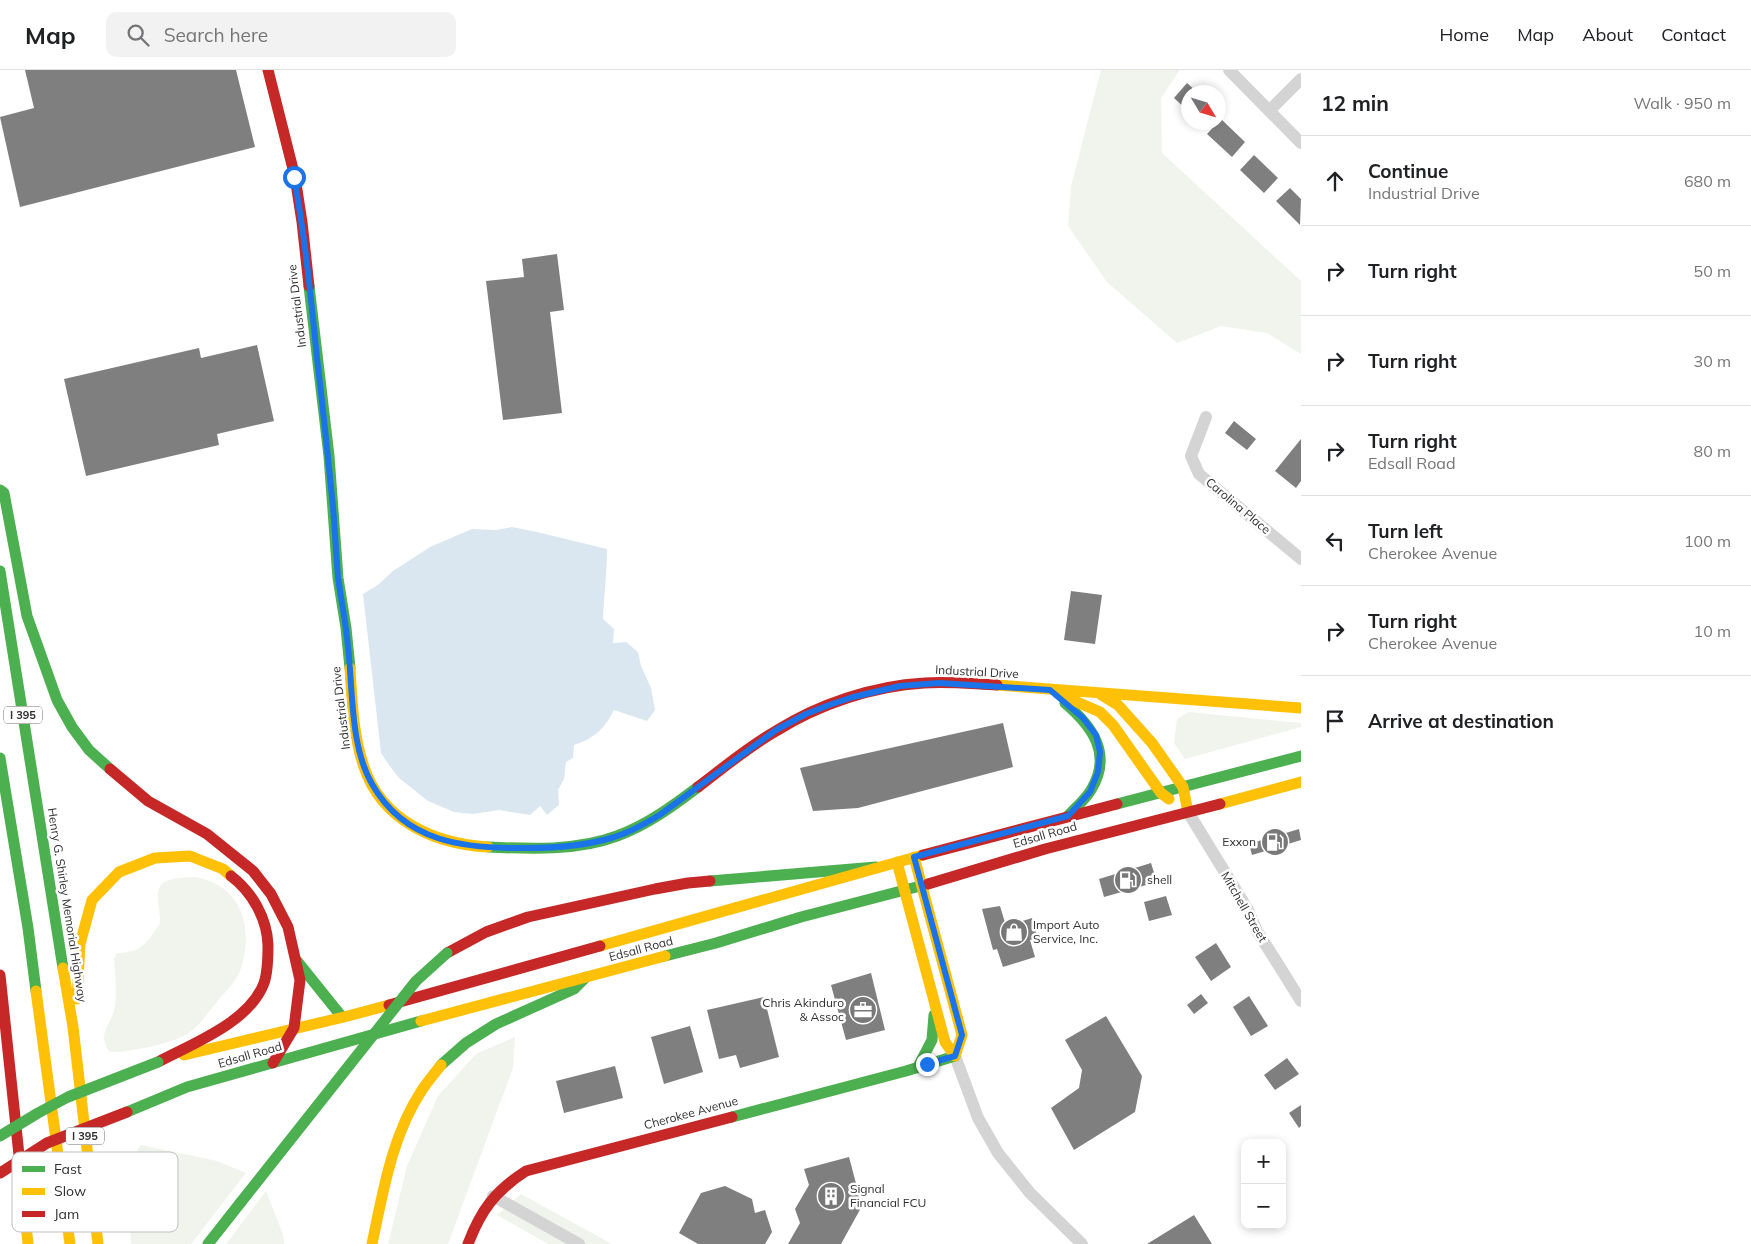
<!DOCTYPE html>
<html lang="en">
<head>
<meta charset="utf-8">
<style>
	body { margin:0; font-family:Mulish,sans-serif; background:#f2f2f2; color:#202124 }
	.controls { position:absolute; right:15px; bottom:15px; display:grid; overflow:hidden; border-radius:10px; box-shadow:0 2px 8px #0003 }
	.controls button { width:45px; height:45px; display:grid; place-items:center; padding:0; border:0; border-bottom:1px solid #e0e0e0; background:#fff; color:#202124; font:25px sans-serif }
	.compass { position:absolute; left:1181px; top:15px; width:45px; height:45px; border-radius:50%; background:#fff; box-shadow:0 2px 8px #0003; rotate:128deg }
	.stop { position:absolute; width:15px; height:15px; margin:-11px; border:4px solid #1a73e8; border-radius:50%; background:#fff }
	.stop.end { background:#1a73e8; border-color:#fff; box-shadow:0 1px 5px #0008 }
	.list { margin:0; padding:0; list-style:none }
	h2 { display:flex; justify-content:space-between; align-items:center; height:65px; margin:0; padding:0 20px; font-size:21px }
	h2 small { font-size:16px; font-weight:400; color:#757577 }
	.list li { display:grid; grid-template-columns:32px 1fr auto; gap:15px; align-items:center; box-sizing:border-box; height:90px; padding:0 20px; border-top:1px solid #e0e0e0 }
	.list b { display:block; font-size:19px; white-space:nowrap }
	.list p { margin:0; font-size:16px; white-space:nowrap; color:#757577 }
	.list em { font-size:16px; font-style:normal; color:#757577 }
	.icon { flex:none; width:28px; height:28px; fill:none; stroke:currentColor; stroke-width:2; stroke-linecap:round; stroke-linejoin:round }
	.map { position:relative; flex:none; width:1301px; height:1174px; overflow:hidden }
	header { display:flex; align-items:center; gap:30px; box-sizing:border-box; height:70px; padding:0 25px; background:#fff; border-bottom:1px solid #e0e0e0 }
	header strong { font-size:24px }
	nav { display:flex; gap:28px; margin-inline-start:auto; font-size:18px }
	.search { width:350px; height:45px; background:#f2f2f2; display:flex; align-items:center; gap:12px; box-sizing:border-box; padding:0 18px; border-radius:10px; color:#757577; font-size:19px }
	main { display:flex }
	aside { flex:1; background:#fff }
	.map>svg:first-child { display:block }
	.green { fill:#f0f4ec }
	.water { fill:#dae7f0 }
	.building { fill:#7f7f7f }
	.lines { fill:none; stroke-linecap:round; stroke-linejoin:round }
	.street { stroke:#d4d4d4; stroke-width:12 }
	.fast { stroke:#4caf50; stroke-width:11 }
	.slow { stroke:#ffc107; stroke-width:11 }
	.jam { stroke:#c62828; stroke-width:11 }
	.fast-bridge { stroke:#4caf50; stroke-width:11 }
	.jam-bridge { stroke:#c62828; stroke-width:11 }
	.route { stroke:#1a73e8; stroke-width:6 }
	.labels { text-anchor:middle; stroke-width:5; stroke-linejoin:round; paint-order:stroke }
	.shield { fill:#fff; stroke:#6d6d6d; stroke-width:1 }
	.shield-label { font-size:11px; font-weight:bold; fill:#2f2f2f }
	.street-label { font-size:12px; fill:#2f2f2f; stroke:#fff }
	.poi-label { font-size:12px; fill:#2f2f2f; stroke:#fff; text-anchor:start }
	.key { fill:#fff; stroke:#c1c1c1; stroke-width:1 }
	.key-label { font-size:14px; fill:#2f2f2f }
</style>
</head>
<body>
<header>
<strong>Map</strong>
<div class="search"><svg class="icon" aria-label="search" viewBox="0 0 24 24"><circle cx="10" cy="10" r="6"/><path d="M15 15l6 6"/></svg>Search here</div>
<nav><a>Home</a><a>Map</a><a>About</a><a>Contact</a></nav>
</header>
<main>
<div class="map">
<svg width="1301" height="1174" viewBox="0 0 1301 1174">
	<rect width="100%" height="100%" fill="#fff"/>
	<!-- green -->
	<path class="green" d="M1101,0H1180L1161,28L1162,83L1301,211V284L1267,263L1221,256L1177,273L1107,212L1068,156L1071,116Z
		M1189,642L1301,653V657L1185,689L1174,673L1177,649Z
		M196,807C229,814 246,836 246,870C245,882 244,892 239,903C234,914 223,924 216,933C207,944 199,957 187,964C173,972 155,976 139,979C130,980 118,984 109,981C96,963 113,953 115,936C117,921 115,903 114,888L117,883C135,883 145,877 154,862C156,859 160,855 160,852C161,841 153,822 162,814C170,807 186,808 196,807Z
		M515,967L513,998L448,1174H388L407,1096L438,1026L476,984Z
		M141,1075L217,1091L246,1103L191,1174H131L127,1095Z
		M266,1121L283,1164L284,1174H226Z
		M521,1124L612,1174H548L497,1145Z"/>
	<!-- water -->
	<path class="water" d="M512,457L537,462L607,479C607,503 604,525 603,549L614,559L613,573L626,572L638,582L641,596L651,618L655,640L647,651L614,640C605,658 594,669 574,675L573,688L566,692L564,709L558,720L559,735L547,745L540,736L530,745L499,740L473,744L454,742L428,731L399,708L389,695L381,683L363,524L378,515L393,501L430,477L472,459L496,460Z"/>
	<!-- building -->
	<path class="building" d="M25,0H236L255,77L20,137L0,47L34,38Z
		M1187,13L1197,22H1188V41L1174,28Z
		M1221,49L1245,72L1232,87L1207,64Z
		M1254,85L1278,108L1264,123L1240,100Z
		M1290,118L1301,129L1300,155L1276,131Z
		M557,184L564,240L550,242L562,343L503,350L486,211L524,207L522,189Z
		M257,275L274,351L217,364L219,375L86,406L64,309L199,278L201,288Z
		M1234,351L1256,369L1247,380L1225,363Z
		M1301,369V411L1296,418L1275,401Z
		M1071,521L1102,525L1095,574L1064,570Z
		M1003,653L1013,697L858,738L813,741L800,698Z
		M1299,759L1301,770L1252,785L1249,774Z
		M1151,793L1157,812L1104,827L1099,809Z
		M1166,826L1172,845L1149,851L1144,832Z
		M1000,836L1006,856L1032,848L1038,868L1030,870L1035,887L1003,897L997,879L993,880L982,839Z
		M1216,873L1231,897L1211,911L1195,887Z
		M871,903L885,960L846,970L831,915Z
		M1201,924L1208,933L1194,944L1187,935Z
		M1249,926L1268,956L1251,966L1233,937Z
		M764,927L779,987L740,998L736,985L719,989L707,940Z
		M1106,946L1142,1006L1135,1042L1074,1080L1051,1038L1079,1018L1082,1000L1065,970Z
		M690,956L703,1002L664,1014L651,967Z
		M1287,988L1299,1004L1275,1020L1264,1005Z
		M615,996L623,1028L564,1043L556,1011Z
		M1301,1035V1056L1299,1058L1289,1043Z
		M849,1087L862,1136L841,1174H788L800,1153L795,1139L809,1115L804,1099Z
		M725,1116L752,1129L755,1143L765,1140L772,1162L765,1174H698L679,1163L701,1123Z
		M1194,1145L1212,1174H1147Z"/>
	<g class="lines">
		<!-- street -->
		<path class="street" d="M1229,0L1301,73
			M1269,41L1301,9
			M1206,347L1191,386L1199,404L1301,489
			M1188,742L1248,840L1257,861L1276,891L1301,931
			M955,986L978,1048L998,1083L1030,1123L1082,1174
			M493,1126L579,1174"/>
		<!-- fast -->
		<path class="fast" d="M309,216L329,386L338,508L346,558L350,598
			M0,420L4,423L27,546L57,630L72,657L89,680L110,699
			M0,501L63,898
			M1065,633C1092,656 1113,684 1091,720C1085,730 1076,737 1068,746
			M0,688L28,858L36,921
			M1117,734L1301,686
			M488,777C530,779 577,781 617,766C647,755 673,736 698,717
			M710,811L876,797
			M665,886L716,873L801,847L928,814
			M297,891L342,947
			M441,995L466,973L496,954L574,919L586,907
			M918,997L932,970L934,945
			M127,1042L187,1017L421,951
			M732,1047L906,1001L955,986
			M208,1174L241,1132"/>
		<!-- slow -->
		<path class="slow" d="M350,598C352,631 353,665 364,697C382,751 435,774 488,777
			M997,615L1301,638
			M1100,624L1118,635L1152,673L1183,717L1188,742
			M1061,625L1100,642L1113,655L1161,723L1169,729
			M1220,734L1301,712
			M914,787L962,965L955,986
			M897,792L945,972L955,986
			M600,876L923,785
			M63,898L73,957L98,1174
			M36,921L70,1174
			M77,929L80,874L92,830L119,802L155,788L190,786L223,799L231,806
			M421,951L665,886
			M184,985L344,947L389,935
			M21,1104L28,1174
			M372,1174C383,1122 392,1065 422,1020C428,1011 435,1003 441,995"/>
		<!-- jam -->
		<path class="jam" d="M268,0L295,107L302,152L309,216
			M110,699L148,731L207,764L253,801L271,824L288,857L300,910L294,958L273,993
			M698,717C723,698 748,677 776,661C819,634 873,616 924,613C948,611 973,614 997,615
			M923,785L1117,734
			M928,814L1045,779L1220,734
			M447,883L486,862L528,847L655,819L688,813L710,811
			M0,905L21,1104
			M389,935L600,876
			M158,992C192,974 250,952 264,913C268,902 268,887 268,875C267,848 252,822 231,806
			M468,1174C481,1140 495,1121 526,1101L732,1047"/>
		<!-- fast-bridge -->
		<path class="fast-bridge" d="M0,1066L38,1043L68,1027L158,992
			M241,1132L416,911L447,883"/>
		<!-- jam-bridge -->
		<path class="jam-bridge" d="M0,1103L47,1073L127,1042"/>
	</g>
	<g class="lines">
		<!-- route -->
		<path class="route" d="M294,107C305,167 311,228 317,288C323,338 328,387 333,437C335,460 336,484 338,507C341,530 346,553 348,577C353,620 350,676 372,714C405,773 466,779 527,778C555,778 584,776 611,768C629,763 645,754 661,744L776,660L806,644L829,635L853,627L900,616L939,613L1050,620L1083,648L1096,665L1100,682L1098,702L1090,722L1068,746L914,787L962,965L955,986L927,994"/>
	</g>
	<!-- icons -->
	<defs>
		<g id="fuel-disc" transform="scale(1.4375)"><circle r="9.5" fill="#787878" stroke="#fff"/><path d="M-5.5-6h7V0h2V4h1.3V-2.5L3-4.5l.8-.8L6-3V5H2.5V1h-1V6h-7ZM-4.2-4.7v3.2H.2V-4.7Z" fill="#fff"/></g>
		<g id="shop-disc" transform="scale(1.4375)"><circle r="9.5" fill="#787878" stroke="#fff"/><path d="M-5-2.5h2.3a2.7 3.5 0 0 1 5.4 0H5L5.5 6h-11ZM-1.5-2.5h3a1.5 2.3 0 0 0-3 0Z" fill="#fff"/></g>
		<g id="office-disc" transform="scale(1.4375)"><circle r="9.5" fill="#787878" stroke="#fff"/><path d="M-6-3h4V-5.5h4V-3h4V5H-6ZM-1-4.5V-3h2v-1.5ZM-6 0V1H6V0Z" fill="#fff"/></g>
		<g id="building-disc" transform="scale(1.4375)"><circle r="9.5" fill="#787878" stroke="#fff"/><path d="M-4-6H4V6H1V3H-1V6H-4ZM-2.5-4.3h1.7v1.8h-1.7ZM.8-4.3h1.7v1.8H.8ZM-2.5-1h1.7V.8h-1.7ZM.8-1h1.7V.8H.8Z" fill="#fff"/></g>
	</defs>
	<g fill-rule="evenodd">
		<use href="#fuel-disc" x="1275" y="772"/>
		<use href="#fuel-disc" x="1128" y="810"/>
		<use href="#shop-disc" x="1014" y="862"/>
		<use href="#office-disc" x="863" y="940"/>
		<use href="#building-disc" x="831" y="1126"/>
	</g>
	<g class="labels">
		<!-- shield labels -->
		<g class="shield">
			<rect x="4" y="636.5" width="38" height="17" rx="4"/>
			<rect x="66" y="1057.5" width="38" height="17" rx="4"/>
		</g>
		<g class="shield-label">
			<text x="23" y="649">I 395</text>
			<text x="85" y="1070">I 395</text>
		</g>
		<!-- street labels -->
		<g class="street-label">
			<text transform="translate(297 236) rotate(-97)" y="4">Industrial Drive</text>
			<text transform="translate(1238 436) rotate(40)" y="4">Carolina Place</text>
			<text transform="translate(977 602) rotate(3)" y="4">Industrial Drive</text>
			<text transform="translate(341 638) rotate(-97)" y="4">Industrial Drive</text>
			<text transform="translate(1045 765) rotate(-16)" y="4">Edsall Road</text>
			<text transform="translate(67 835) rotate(81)" y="4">Henry G. Shirley Memorial Highway</text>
			<text transform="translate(1244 837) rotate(60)" y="4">Mitchell Street</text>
			<text transform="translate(641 879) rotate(-15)" y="4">Edsall Road</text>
			<text transform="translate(250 985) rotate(-16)" y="4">Edsall Road</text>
			<text transform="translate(691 1043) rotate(-15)" y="4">Cherokee Avenue</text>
		</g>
		<!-- poi labels -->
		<g class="poi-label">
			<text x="1256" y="776" text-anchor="end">Exxon</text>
			<text x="1147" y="814">shell</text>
			<text x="1033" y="859">Import Auto<tspan x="1033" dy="14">Service, Inc.</tspan></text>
			<text x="844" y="937" text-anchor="end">Chris Akinduro<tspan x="844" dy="14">&amp; Assoc</tspan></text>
			<text x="850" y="1123">Signal<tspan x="850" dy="14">Financial FCU</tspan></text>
		</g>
	</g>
	<!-- legend -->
	<rect x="12" y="1082" width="166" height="80" rx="8" class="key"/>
	<rect x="22" y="1096" width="23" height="6" fill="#4caf50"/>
	<rect x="22" y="1118" width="23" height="7" fill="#ffc107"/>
	<rect x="22" y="1141" width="23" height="6" fill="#c62828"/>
	<g class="key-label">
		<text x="54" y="1104">Fast</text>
		<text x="54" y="1126">Slow</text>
		<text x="54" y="1149">Jam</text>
	</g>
</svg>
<div class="controls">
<button>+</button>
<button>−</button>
</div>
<svg class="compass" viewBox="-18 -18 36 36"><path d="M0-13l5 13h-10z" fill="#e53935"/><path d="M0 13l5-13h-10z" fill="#757577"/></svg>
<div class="stop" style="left:294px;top:107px"></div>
<div class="stop end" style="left:927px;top:994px"></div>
</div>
<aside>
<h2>12 min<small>Walk · 950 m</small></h2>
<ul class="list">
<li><svg class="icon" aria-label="ahead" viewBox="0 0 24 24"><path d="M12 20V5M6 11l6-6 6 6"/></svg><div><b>Continue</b><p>Industrial Drive</p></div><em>680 m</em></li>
<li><svg class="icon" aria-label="right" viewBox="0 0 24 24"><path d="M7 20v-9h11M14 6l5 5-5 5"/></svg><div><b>Turn right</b></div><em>50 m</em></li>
<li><svg class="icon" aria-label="right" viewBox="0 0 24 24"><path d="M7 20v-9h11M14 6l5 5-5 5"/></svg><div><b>Turn right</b></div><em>30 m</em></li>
<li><svg class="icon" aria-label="right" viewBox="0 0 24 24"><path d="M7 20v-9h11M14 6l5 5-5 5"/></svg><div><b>Turn right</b><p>Edsall Road</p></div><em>80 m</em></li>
<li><svg class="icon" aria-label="left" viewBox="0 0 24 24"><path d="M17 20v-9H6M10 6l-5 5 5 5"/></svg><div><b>Turn left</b><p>Cherokee Avenue</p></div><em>100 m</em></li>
<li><svg class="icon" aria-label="right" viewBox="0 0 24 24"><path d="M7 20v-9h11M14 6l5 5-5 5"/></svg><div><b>Turn right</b><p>Cherokee Avenue</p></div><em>10 m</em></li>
<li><svg class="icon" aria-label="arrive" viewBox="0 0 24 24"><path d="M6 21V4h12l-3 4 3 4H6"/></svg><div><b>Arrive at destination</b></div></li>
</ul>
</aside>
</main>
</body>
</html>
